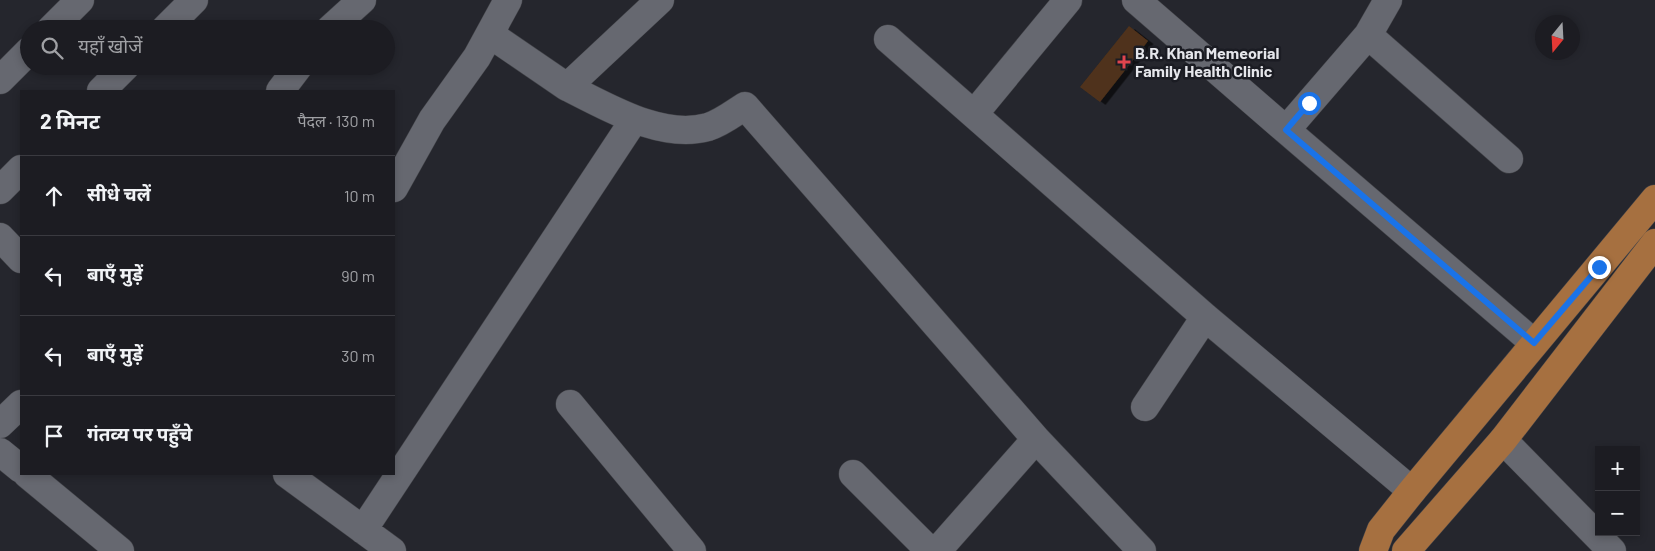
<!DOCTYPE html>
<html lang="hi">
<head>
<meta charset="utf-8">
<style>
	body { margin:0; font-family:Barlow,"Noto Sans Devanagari",sans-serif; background:#25252a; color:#f1f3f6 }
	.controls { position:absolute; right:15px; bottom:15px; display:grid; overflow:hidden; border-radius:0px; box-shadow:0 2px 8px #0003 }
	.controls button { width:45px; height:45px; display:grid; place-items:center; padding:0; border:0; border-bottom:1px solid #3a3a40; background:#1c1c22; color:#f1f3f6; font:25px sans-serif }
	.compass { position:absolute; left:1535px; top:15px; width:45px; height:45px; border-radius:50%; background:#1c1c22; box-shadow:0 2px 8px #0003; rotate:198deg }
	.stop { position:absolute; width:15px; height:15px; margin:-11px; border:4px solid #1a73e8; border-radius:50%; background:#fff }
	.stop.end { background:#1a73e8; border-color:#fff; box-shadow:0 1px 5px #0008 }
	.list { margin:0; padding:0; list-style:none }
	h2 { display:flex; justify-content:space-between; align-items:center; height:65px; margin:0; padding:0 20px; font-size:21px }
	h2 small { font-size:16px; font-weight:400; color:#a0a1a5 }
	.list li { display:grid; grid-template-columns:32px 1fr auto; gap:15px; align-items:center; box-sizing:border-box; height:80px; padding:0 20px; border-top:1px solid #3a3a40 }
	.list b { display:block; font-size:19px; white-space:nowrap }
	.list em { font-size:16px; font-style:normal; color:#a0a1a5 }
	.icon { flex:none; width:28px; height:28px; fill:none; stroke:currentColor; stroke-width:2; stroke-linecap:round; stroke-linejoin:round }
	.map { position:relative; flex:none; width:1655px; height:551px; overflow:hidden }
	.search { position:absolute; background:#1c1c22; box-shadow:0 2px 8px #0003; left:20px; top:20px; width:375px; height:55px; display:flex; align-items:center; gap:12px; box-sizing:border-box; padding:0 18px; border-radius:28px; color:#a0a1a5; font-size:19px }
	.panel { position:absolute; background:#1c1c22; box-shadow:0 2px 8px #0003; left:20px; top:90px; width:375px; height:385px; border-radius:0px }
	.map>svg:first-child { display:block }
	.building { fill:#50321a; filter:url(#shadow) }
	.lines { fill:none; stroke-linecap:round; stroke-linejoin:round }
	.minor-casing { stroke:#424348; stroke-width:29 }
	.major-casing { stroke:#424348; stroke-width:29 }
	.minor { stroke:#666870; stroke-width:28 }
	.major { stroke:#a67040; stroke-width:28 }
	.route { stroke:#1a73e8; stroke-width:6 }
	.health-dot { fill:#e0444e; stroke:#1b1c23; stroke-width:2 }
	.labels { text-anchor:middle; stroke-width:5; stroke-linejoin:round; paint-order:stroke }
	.poi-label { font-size:16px; font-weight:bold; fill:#e5e6eb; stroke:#1b1c23; text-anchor:start }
</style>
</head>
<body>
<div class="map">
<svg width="1655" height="551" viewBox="0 0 1655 551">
	<defs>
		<filter id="shadow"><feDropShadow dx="5.5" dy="3" stdDeviation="0" flood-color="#0009"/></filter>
	</defs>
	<rect width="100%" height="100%" fill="#25262d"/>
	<!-- building -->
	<path class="building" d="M1129,26L1148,41L1100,102L1080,87Z"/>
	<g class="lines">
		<!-- minor casing -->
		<g class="minor-casing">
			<path id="minor" d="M1136,0L1286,130
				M1388,0L1368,35L1286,130L1534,343
				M51,29L80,0
				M165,29L194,0
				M330,29L362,0
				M491,35L567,87L660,0
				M1368,35L1509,159
				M888,39L1205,317L1412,491
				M0,80L29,51
				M567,87C608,107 661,140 708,127C721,123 734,113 745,106L1036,439L1142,551
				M101,91L126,66
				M280,91L299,66
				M974,114L1068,0
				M394,188L432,120L477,57L508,0
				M0,190L21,169
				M0,237L21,259
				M570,404L692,551
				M1145,407L1205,317
				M0,424L21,404
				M1503,440L1612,551
				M0,452L21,469
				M27,474L120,551
				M287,474L392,551
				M853,474L930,551
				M363,530L634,120
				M937,551L1036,439"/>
		</g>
		<!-- major casing -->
		<g class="major-casing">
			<path id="major" d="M1373,551L1381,530L1412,491L1655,199
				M1406,551L1503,440L1655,243"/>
		</g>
		<!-- minor -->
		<use href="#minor" class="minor"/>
		<!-- major -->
		<use href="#major" class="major"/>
	</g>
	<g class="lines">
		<!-- route -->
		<path class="route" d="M1309,103L1286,130L1534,343L1599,267"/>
	</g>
	<!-- markers -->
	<path class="health-dot" d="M1121.5 54.5h5v5h5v5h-5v5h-5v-5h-5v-5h5z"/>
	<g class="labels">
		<!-- poi labels -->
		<g class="poi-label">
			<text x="1135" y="59">B.R. Khan Memeorial<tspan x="1135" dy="18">Family Health Clinic</tspan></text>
		</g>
	</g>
</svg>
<div class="controls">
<button>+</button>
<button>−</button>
</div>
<svg class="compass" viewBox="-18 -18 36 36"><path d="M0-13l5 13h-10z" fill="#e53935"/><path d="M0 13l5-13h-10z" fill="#a0a1a5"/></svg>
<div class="stop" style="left:1309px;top:103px"></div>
<div class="stop end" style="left:1599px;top:267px"></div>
<div class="search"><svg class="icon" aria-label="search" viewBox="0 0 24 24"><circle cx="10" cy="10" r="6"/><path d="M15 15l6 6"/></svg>यहाँ खोजें</div>
<section class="panel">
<h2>2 मिनट<small>पैदल · 130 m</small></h2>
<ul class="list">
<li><svg class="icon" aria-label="ahead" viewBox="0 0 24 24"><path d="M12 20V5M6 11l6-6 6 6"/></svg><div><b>सीधे चलें</b></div><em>10 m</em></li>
<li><svg class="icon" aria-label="left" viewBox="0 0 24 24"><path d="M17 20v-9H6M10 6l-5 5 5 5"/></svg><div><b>बाएँ मुड़ें</b></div><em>90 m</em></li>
<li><svg class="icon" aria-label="left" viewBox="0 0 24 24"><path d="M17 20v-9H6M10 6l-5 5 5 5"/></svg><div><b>बाएँ मुड़ें</b></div><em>30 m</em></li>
<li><svg class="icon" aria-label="arrive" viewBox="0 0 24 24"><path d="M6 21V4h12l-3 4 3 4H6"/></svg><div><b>गंतव्य पर पहुँचे</b></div></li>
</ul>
</section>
</div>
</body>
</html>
